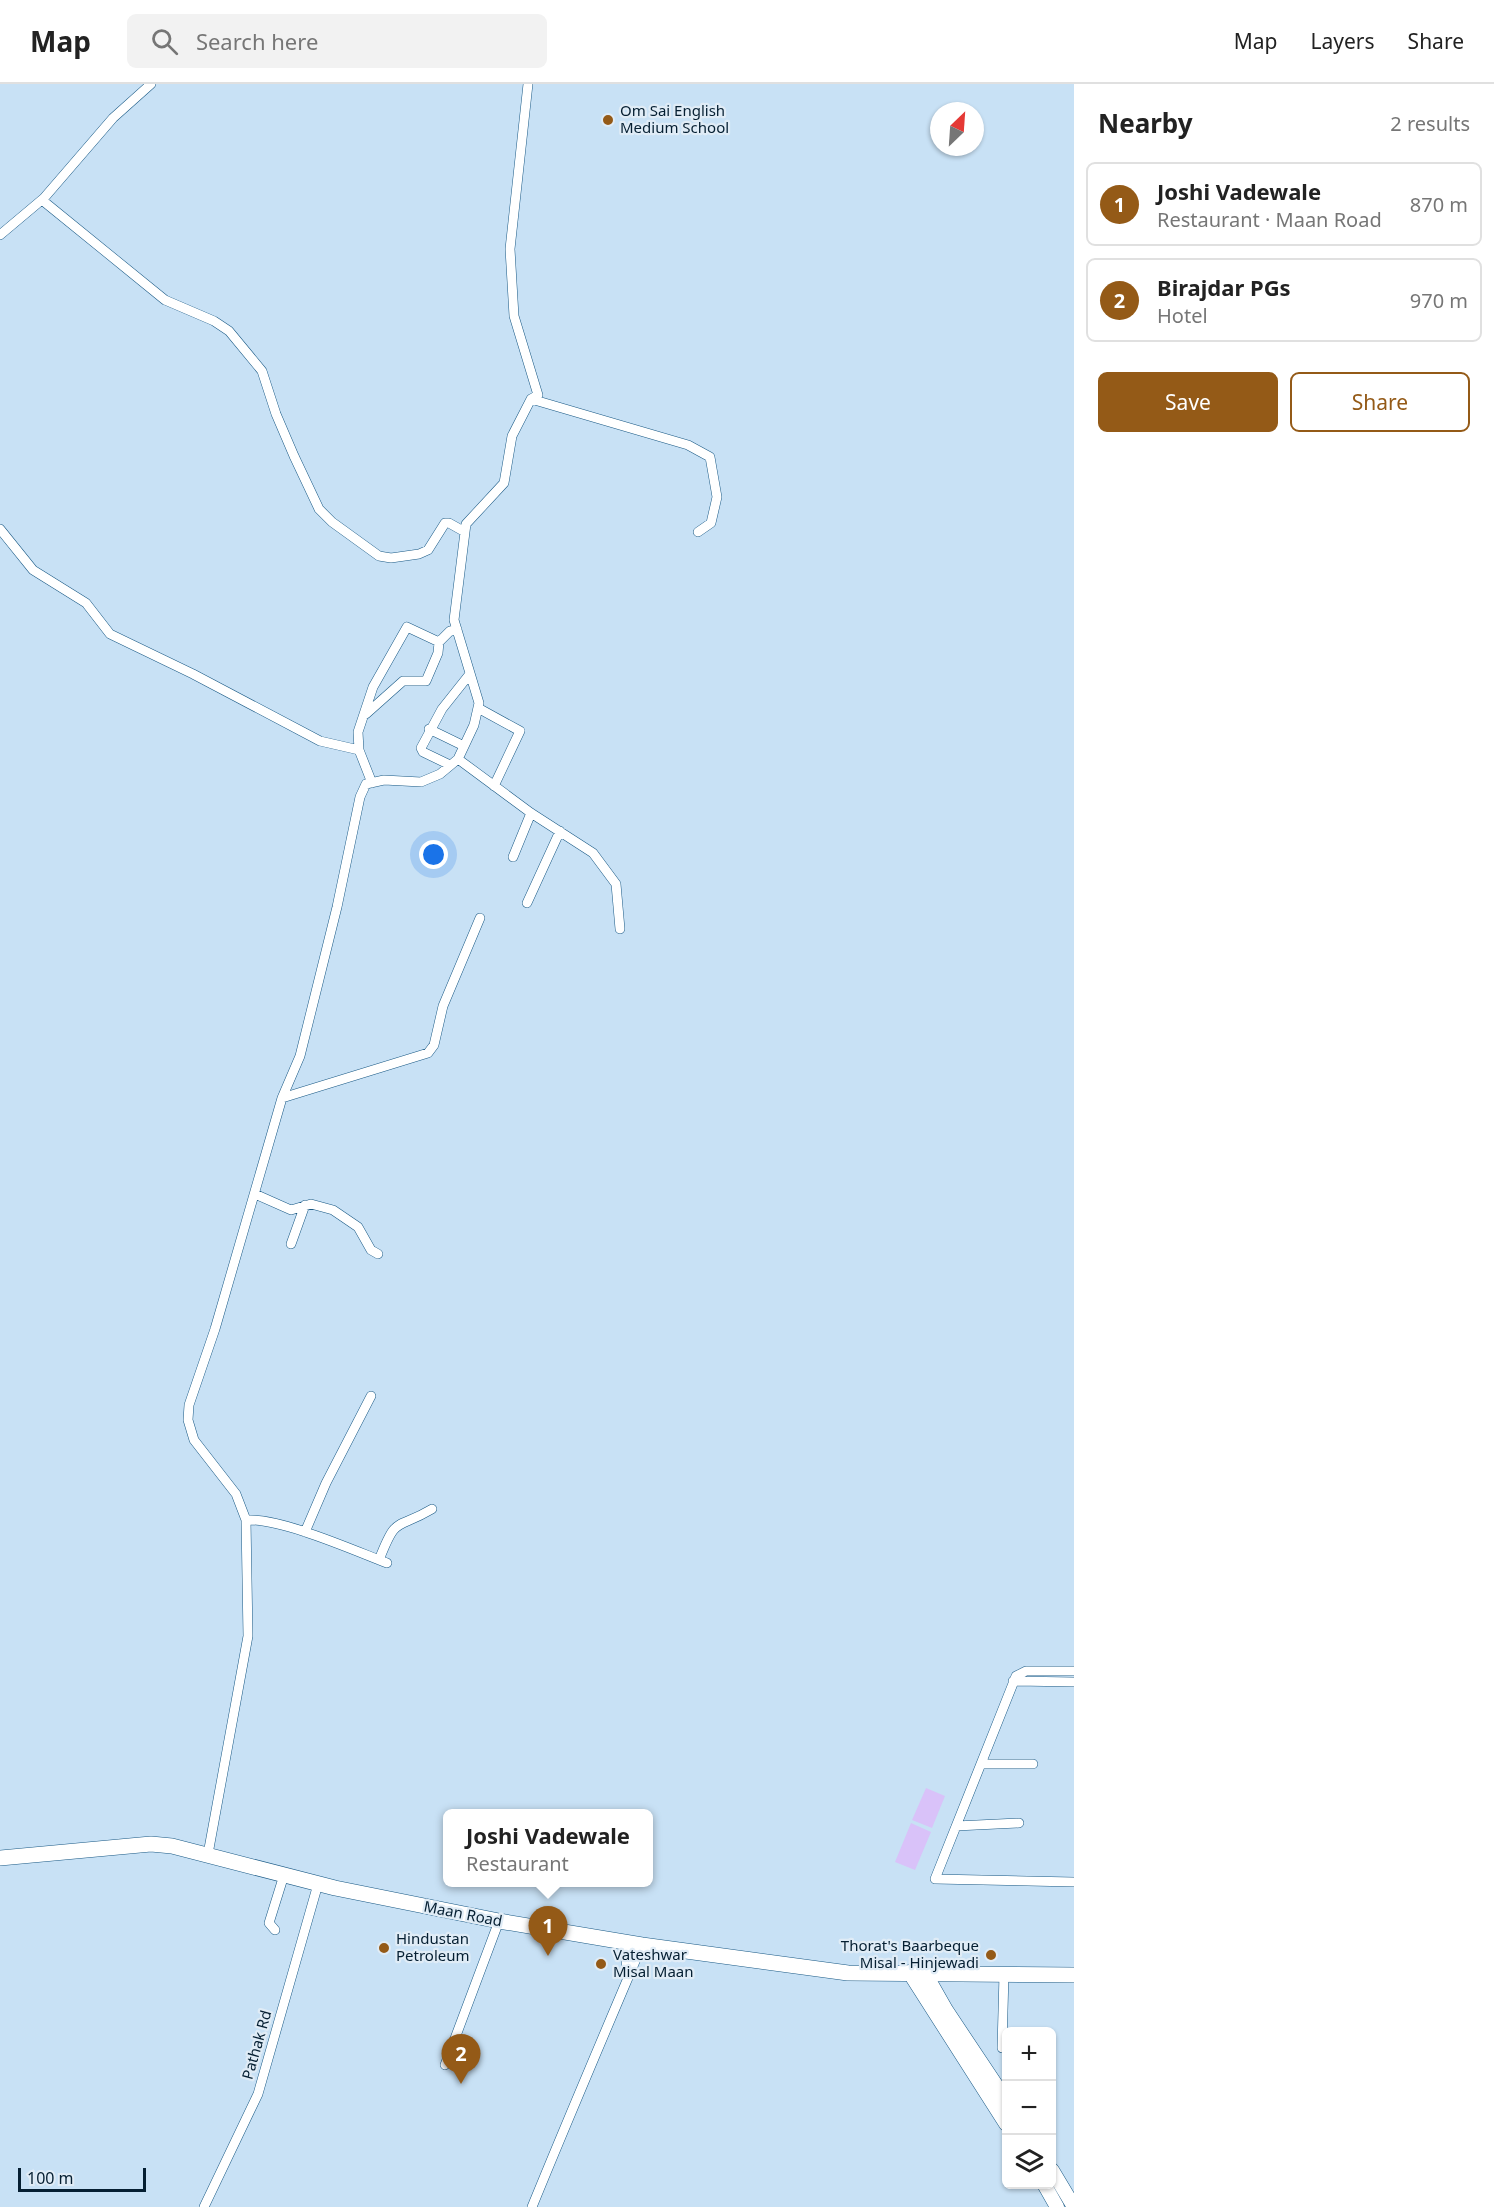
<!DOCTYPE html>
<html lang="en">
<head>
<meta charset="utf-8">
<style>
	body { margin:0; font-family:"Noto Sans",sans-serif; background:#f2f2f2; color:#222 }
	.controls { position:absolute; right:18px; bottom:18px; display:grid; overflow:hidden; border-radius:9px; box-shadow:0 2px 4px #0004 }
	.controls button { width:54px; height:54px; display:grid; place-items:center; padding:0; border:0; border-bottom:2px solid #e0e0e0; background:#fff; color:#222; font:30px sans-serif }
	.compass { position:absolute; left:930px; top:18px; width:54px; height:54px; border-radius:50%; background:#fff; box-shadow:0 2px 4px #0004; rotate:25deg }
	.scale { position:absolute; left:18px; bottom:15px; width:128px; box-sizing:border-box; padding-left:6px; border:3px solid #051f32; border-top:0; font-size:16px; line-height:21px; white-space:nowrap; color:#051f32; -webkit-text-stroke:4px #e0ecf6; paint-order:stroke }
	.you { position:absolute; left:434px; top:771px; width:21px; height:21px; margin:-15px; border:4px solid #fff; border-radius:50%; background:#1a73e8; box-shadow:0 0 0 9px #1a73e833 }
	.badge { display:grid; place-items:center; width:39px; height:39px; border-radius:50%; background:#945a17; color:#fff; font-size:20px; font-weight:700 }
	.pin { position:absolute; translate:-50% -50px; filter:drop-shadow(0 2px 3px #0008) }
	.pin::after { content:''; position:absolute; top:32px; width:21px; height:18px; background:inherit; clip-path:polygon(0 0,100% 0,50% 100%) }
	.popup { position:absolute; left:443px; top:1725px; width:210px; height:78px; box-sizing:border-box; display:grid; place-content:center; border-radius:9px; background:#fff; filter:drop-shadow(0 2px 4px #0005); font-size:20px; white-space:nowrap; color:#767676 }
	.popup b { font-size:22px; color:#222 }
	.popup::after { content:''; position:absolute; left:50%; top:100%; margin-left:-12px; border:12px solid transparent; border-top-color:#fff }
	.list { margin:0; padding:0; list-style:none }
	h2 { display:flex; justify-content:space-between; align-items:center; height:78px; margin:0; padding:0 24px; font-size:26px }
	h2 small { font-size:20px; font-weight:400; color:#767676 }
	.list li { display:grid; grid-template-columns:39px 1fr auto; gap:18px; align-items:center; box-sizing:border-box; height:84px; margin:0 12px 12px; padding:0 12px; border:2px solid #e0e0e0; border-radius:9px }
	.list b { display:block; font-size:22px; white-space:nowrap }
	.list p { margin:0; font-size:20px; white-space:nowrap; color:#767676 }
	.list em { font-size:20px; font-style:normal; color:#767676 }
	.actions { display:flex; gap:12px; padding:18px 24px }
	.actions a { flex:1; padding:14px 0; border:2px solid #945a17; border-radius:9px; text-align:center; font-size:21px; color:#945a17 }
	.actions .main { background:#945a17; color:#fff }
	.icon { flex:none; width:33px; height:33px; fill:none; stroke:currentColor; stroke-width:2; stroke-linecap:round; stroke-linejoin:round }
	.map { position:relative; flex:none; width:1074px; height:2123px; overflow:hidden }
	header { display:flex; align-items:center; gap:36px; box-sizing:border-box; height:84px; padding:0 30px; background:#fff; border-bottom:2px solid #e0e0e0 }
	header strong { font-size:28px }
	nav { display:flex; gap:33px; margin-inline-start:auto; font-size:21px }
	.search { width:420px; height:54px; background:#f2f2f2; display:flex; align-items:center; gap:15px; box-sizing:border-box; padding:0 21px; border-radius:9px; color:#767676; font-size:22px }
	main { display:flex }
	aside { flex:1; background:#fff }
	.map>svg:first-child { display:block }
	.green { fill:#d9c2f9 }
	.lines { fill:none; stroke-linecap:round; stroke-linejoin:round }
	.street-casing { stroke:#195985; stroke-width:10 }
	.secondary-casing { stroke:#195985; stroke-width:15 }
	.primary-casing { stroke:#195985; stroke-width:16 }
	.street { stroke:#fff; stroke-width:9 }
	.secondary { stroke:#fff; stroke-width:14 }
	.primary { stroke:#fff; stroke-width:15 }
	.poi-dot { fill:#945a17; stroke:#e0ecf6; stroke-width:2 }
	.labels { text-anchor:middle; stroke-width:4.5; stroke-linejoin:round; paint-order:stroke }
	.poi-label { font-size:15px; fill:#051f32; stroke:#e0ecf6; text-anchor:start }
	.street-label { font-size:15px; fill:#051f32; stroke:#e0ecf6 }
</style>
</head>
<body>
<header>
<strong>Map</strong>
<div class="search"><svg class="icon" aria-label="search" viewBox="0 0 24 24"><circle cx="10" cy="10" r="6"/><path d="M15 15l6 6"/></svg>Search here</div>
<nav><a>Map</a><a>Layers</a><a>Share</a></nav>
</header>
<main>
<div class="map">
<svg width="1074" height="2123" viewBox="0 0 1074 2123">
	<rect width="100%" height="100%" fill="#c8e1f5"/>
	<!-- green -->
	<path class="green" d="M926,1704L945,1712L932,1744L912,1736Z
		M911,1739L931,1748L915,1786L895,1778Z"/>
	<g class="lines">
		<!-- street casing -->
		<g class="street-casing">
			<path id="street" d="M42,116L165,216L214,237L229,247L262,287L276,330L294,372L319,425L332,438L379,472L391,474L419,470L428,466L445,439H449L465,448
				M0,151L44,114L113,34L151,0
				M531,315L688,361L710,373L717,413L711,439L698,448
				M0,445L33,486L86,519L110,550L193,590L320,657L359,666L372,699
				M478,624L520,647L494,702
				M366,630L403,597H426L438,569L439,558
				M429,645L464,662
				M359,666L358,648L373,603L407,543L439,558L450,547L457,545
				M458,675L531,729L593,769L616,800L620,845
				M450,681L423,668L421,664L442,625L469,591
				M513,773L531,729
				M527,819L560,747
				M282,1014L428,969L434,961L443,922L480,834
				M255,1110L291,1126L311,1120L333,1126L358,1143L371,1166L378,1170
				M291,1160L305,1121
				M246,1436C281,1434 353,1466 387,1479
				M305,1448L326,1399L371,1312
				M379,1476C397,1430 395,1447 432,1425
				M1074,1587H1026L1016,1592L935,1795L1074,1798
				M1013,1597L1074,1598
				M981,1680H1033
				M956,1742L1019,1739
				M208,1770L248,1552L246,1436L236,1410L194,1356L188,1336L189,1321L215,1245L282,1014L300,972L337,823L360,713L366,700L384,696L421,698L440,690L458,675L474,641L479,619L454,536L466,440L504,399L512,352L531,315L538,311L514,232L510,165L528,0
				M275,1846L269,1839L284,1791
				M625,1858L627,1892
				M1002,1964L1004,1890
				M445,1981L499,1837
				M204,2123L258,2010L318,1800
				M532,2123C568,2035 605,1948 642,1861"/>
		</g>
		<!-- secondary casing -->
		<g class="secondary-casing">
			<path id="secondary" d="M909,1888L1006,2040
				M925,1889L946,1926L1006,2016
				M1052,2086L1074,2123
				M1044,2100L1057,2123"/>
		</g>
		<!-- primary casing -->
		<g class="primary-casing">
			<path id="primary" d="M0,1774L151,1760L172,1762L335,1804L499,1837L642,1861L848,1889L1074,1891"/>
		</g>
		<!-- street -->
		<use href="#street" class="street"/>
		<!-- secondary -->
		<use href="#secondary" class="secondary"/>
		<!-- primary -->
		<use href="#primary" class="primary"/>
	</g>
	<!-- markers -->
	<g class="poi-dot">
		<circle cx="608" cy="36" r="6"/>
		<circle cx="384" cy="1864" r="6"/>
		<circle cx="991" cy="1871" r="6"/>
		<circle cx="601" cy="1880" r="6"/>
	</g>
	<g class="labels">
		<!-- poi labels -->
		<g class="poi-label">
			<text x="620" y="32">Om Sai English<tspan x="620" dy="17">Medium School</tspan></text>
			<text x="396" y="1860">Hindustan<tspan x="396" dy="17">Petroleum</tspan></text>
			<text x="979" y="1867" text-anchor="end">Thorat's Baarbeque<tspan x="979" dy="17">Misal - Hinjewadi</tspan></text>
			<text x="613" y="1876">Vateshwar<tspan x="613" dy="17">Misal Maan</tspan></text>
		</g>
		<!-- street labels -->
		<g class="street-label">
			<text transform="translate(463 1830) rotate(11)" y="5">Maan Road</text>
			<text transform="translate(257 1961) rotate(-74)" y="5">Pathak Rd</text>
		</g>
	</g>
</svg>
<div class="controls">
<button>+</button>
<button>−</button>
<button><svg class="icon" aria-label="layers" viewBox="0 0 24 24"><path d="M12 4l9 5-9 5-9-5zM3 14l9 5 9-5"/></svg></button>
</div>
<svg class="compass" viewBox="-18 -18 36 36"><path d="M0-13l5 13h-10z" fill="#e53935"/><path d="M0 13l5-13h-10z" fill="#767676"/></svg>
<div class="scale">100 m</div>
<div class="you"></div>
<div class="pin badge" style="left:548px;top:1872px">1</div>
<div class="popup"><b>Joshi Vadewale</b>Restaurant</div>
<div class="pin badge" style="left:461px;top:2000px">2</div>
</div>
<aside>
<h2>Nearby<small>2 results</small></h2>
<ul class="list">
<li><span class="badge">1</span><div><b>Joshi Vadewale</b><p>Restaurant · Maan Road</p></div><em>870 m</em></li>
<li><span class="badge">2</span><div><b>Birajdar PGs</b><p>Hotel</p></div><em>970 m</em></li>
</ul>
<div class="actions"><a class="main">Save</a><a>Share</a></div>
</aside>
</main>
</body>
</html>
